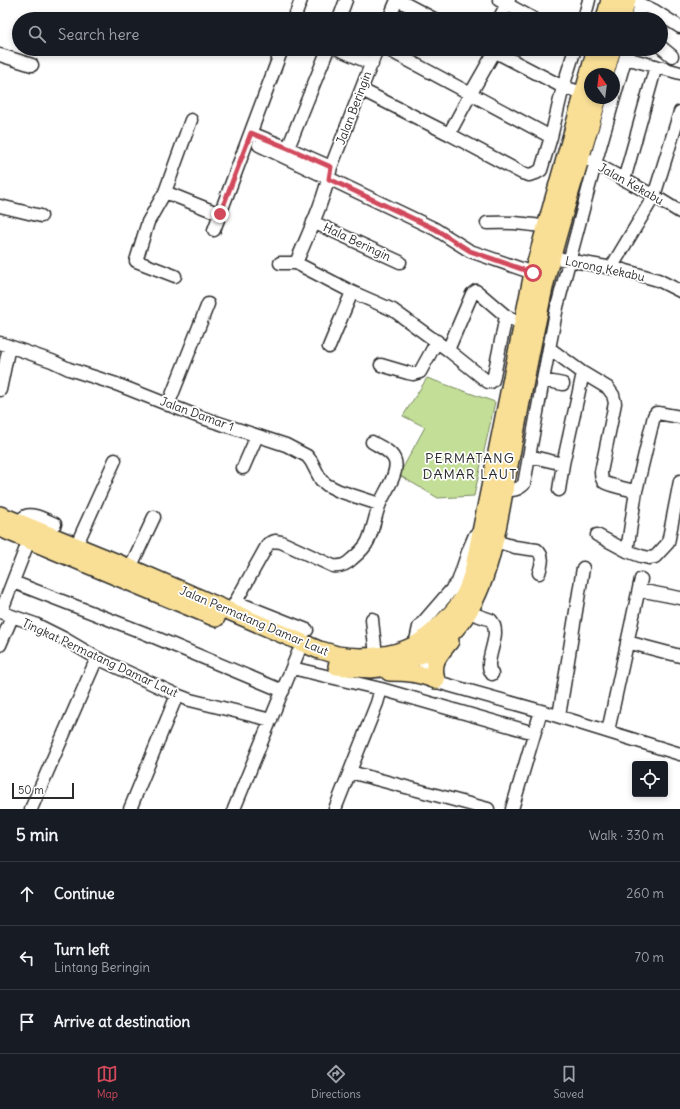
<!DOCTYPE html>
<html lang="en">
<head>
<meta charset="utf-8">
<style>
	body { margin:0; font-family:Delius,sans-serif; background:#20242c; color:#f1f3f6 }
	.controls { position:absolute; right:12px; bottom:12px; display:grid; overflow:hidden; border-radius:4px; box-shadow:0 2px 6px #0003 }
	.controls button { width:36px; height:36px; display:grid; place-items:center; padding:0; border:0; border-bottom:1px solid #363941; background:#171b24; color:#f1f3f6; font:20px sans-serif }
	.compass { position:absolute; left:584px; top:68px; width:36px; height:36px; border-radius:50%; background:#171b24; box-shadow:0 2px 6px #0003; rotate:346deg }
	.scale { position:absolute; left:12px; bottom:10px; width:62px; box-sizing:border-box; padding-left:4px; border:2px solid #2b2b2b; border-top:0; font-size:11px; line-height:14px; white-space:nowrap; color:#2b2b2b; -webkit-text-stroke:3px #fff; paint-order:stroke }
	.stop { position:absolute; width:12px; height:12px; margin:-9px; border:3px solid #d1495b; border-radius:50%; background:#fff }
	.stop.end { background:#d1495b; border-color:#fff; box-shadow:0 1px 4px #0008 }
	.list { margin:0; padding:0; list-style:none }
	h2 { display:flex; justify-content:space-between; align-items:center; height:52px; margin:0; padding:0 16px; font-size:17px }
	h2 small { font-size:13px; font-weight:400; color:#9ea1a6 }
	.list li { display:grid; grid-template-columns:26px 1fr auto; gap:12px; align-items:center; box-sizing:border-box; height:64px; padding:0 16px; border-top:1px solid #363941 }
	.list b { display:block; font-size:15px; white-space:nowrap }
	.list p { margin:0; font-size:13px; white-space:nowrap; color:#9ea1a6 }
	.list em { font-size:13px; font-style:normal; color:#9ea1a6 }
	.icon { flex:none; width:22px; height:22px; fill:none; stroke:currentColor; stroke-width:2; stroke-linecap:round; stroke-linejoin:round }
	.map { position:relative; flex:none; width:680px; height:809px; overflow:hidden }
	.search { position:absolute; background:#171b24; box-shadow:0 2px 6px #0003; left:12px; right:12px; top:12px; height:44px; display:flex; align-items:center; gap:10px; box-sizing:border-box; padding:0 14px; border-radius:22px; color:#9ea1a6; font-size:15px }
	.sheet { height:244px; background:#171b24 }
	nav { display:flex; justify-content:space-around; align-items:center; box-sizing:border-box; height:56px; border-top:1px solid #363941; background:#171b24; font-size:11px; color:#9ea1a6 }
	nav a { display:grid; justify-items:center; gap:2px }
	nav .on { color:#d1495b }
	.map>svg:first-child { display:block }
	.green { fill:#c3df97; stroke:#778561 }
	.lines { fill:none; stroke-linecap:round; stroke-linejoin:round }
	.minor-casing { stroke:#2b2b2b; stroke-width:15 }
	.highway-casing { stroke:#2b2b2b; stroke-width:20 }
	.minor { stroke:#fff; stroke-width:12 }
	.highway { stroke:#f9df96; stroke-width:17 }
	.route { stroke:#d1495b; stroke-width:5 }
	.labels { text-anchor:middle; stroke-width:3.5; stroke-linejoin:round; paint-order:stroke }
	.street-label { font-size:12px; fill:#2b2b2b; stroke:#fff }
	.quarter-label { font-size:14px; letter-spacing:1px; fill:#2b2b2b; stroke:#fff }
</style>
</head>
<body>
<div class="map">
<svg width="680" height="809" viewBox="0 0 680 809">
	<rect width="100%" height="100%" fill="#fff"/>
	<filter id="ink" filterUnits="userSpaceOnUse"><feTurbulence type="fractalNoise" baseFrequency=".025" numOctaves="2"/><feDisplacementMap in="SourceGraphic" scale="8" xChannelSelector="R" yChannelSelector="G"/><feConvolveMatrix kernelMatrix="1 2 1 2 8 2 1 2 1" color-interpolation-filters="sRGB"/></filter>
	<g filter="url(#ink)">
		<!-- green -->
		<path class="green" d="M427,378L495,402L474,496L438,498L399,475L425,427L403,416Z"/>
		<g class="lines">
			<!-- minor casing -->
			<g class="minor-casing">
				<path id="minor" d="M398,0L434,19
					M499,0L534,19
					M632,0L655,11L680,27
					M294,19L301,0
					M339,19L346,0
					M389,19L397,0
					M499,19L509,0
					M584,19L589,0
					M637,19L641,4
					M661,47L672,56
					M338,49L372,64
					M387,49L551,137
					M490,49L563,87L590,95
					M0,55L32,65
					M626,58L680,73
					M362,90L449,134L522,173L529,175L536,173L541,170L551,137L563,87L575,49
					M251,133L288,148L331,167
					M449,134L471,93L495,51
					M259,145L435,229L470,251L533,273
					M288,148L328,49
					M589,160L654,196L680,212
					M624,180L656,66
					M165,192L220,214
					M0,206L41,216
					M313,222L400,262
					M487,223C506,222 526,223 546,227
					M214,230L282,49
					M551,257L623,270L658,280L680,291
					M280,263H296L352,292L393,310L448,350L488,382H491L493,380L506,316
					M296,263C309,232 324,201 331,167L377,49
					M611,268L654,196L680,112
					M175,276L136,261L148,222L165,192L191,120
					M0,343L52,361L69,369L116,384L197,416L286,445L307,456L311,461L321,480L327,485L339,491L379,504
					M329,347L352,292
					M549,348L583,373L608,388L613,395L615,403L601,472C601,475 602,480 604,482C608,485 630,490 636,491
					M448,350L472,294L476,291L479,293L506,316L523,324
					M381,365L408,373L413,374L420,372L437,341
					M543,380L563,384
					M0,390L9,346
					M168,405L208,304
					M529,456L563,464
					M243,468L257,436
					M504,489C513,491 518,490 524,484L543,380L557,307L595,164L628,49
					M559,490L563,464L583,373
					M20,523C21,522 23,518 24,517C30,511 48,521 55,524
					M475,535L469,549L458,582L419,627L415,645L425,665L430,673L436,680L441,683L541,711L680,754
					M597,535L627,551L641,556L649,558L655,557L668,543L680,481
					M495,541L515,547L537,550C545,557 541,565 539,573
					M76,546L115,460
					M627,551L636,491L654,416L656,413H658L680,417
					M130,568L154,517
					M13,582L147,634L283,691
					M639,590L680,598
					M236,602L307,630
					M0,612L35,624L63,638L97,658L177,695L190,700L271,720
					M1,612L29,540
					M230,612L268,544L275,541L281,542L333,566C341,567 346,565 352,559C358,554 365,548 368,541C373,530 375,517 379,506C383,494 399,474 395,461C392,451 380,447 372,442
					M468,612L491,620C501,632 489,651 489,665C489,668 490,671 492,674
					M372,619C373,632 375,643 376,656
					M627,642L680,656
					M0,645L12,617
					M292,668L381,689L534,733
					M559,716L583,568
					M608,731L641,579
					M350,772L488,809
					M31,809L97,658
					M130,809L177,695
					M234,809L298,653
					M335,809L377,703L381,689
					M512,809L541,711"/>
			</g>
			<!-- highway casing -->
			<g class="highway-casing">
				<path id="highway" d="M605,19L610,0
					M621,19L627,0
					M605,74L612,49
					M0,515L130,568L319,650C325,651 331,653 337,655C362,659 392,657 415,645C424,640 432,633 439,626C450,616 461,604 467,590C469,584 471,578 473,572L533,273L596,49
					M0,528L216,618
					M337,666C348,667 360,669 371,669C405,668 445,646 464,618C490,582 498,524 506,481C516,430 525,378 536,326C541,303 545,279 552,256C566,203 583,151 598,98
					M389,672C408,672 418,673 436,680
					M436,680C431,661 439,655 450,641"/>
			</g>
			<!-- minor -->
			<use href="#minor" class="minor"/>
			<!-- highway -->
			<use href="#highway" class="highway"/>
		</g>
	</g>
	<g class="lines" filter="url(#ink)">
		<!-- route -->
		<path class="route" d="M220,214L251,133L288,148L331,167L329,179L435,229L470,251L533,273"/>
	</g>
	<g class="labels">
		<!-- street labels -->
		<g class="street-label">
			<text transform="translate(354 108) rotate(-69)" y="4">Jalan Beringin</text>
			<text transform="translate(631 184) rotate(29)" y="4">Jalan Kekabu</text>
			<text transform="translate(357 242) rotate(25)" y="4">Hala Beringin</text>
			<text transform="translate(605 269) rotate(12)" y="4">Lorong Kekabu</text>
			<text transform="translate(197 414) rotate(20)" y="4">Jalan Damar 1</text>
			<text transform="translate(254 621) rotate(23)" y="4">Jalan Permatang Damar Laut</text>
			<text transform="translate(100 658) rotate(25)" y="4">Tingkat Permatang Damar Laut</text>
		</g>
		<!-- quarter labels -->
		<g class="quarter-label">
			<text x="470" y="463">PERMATANG<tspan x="470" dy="16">DAMAR LAUT</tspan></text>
		</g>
	</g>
</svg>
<div class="controls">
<button><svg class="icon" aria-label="locate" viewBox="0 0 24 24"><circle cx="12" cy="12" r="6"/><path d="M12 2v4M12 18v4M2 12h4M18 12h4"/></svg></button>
</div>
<svg class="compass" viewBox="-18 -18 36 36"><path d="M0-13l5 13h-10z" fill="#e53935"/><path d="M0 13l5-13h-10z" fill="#9ea1a6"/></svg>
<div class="scale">50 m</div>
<div class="stop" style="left:533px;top:273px"></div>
<div class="stop end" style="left:220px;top:214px"></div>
<div class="search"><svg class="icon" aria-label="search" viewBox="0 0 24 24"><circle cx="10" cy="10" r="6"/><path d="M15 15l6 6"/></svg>Search here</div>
</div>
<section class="sheet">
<h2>5 min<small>Walk · 330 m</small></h2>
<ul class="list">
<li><svg class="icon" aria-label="ahead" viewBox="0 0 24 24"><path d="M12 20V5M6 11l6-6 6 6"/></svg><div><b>Continue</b></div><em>260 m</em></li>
<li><svg class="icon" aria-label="left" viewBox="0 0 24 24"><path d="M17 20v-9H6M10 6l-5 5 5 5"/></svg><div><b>Turn left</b><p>Lintang Beringin</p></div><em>70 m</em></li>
<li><svg class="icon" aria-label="arrive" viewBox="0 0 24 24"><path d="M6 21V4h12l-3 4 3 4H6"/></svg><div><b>Arrive at destination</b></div></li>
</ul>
</section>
<nav>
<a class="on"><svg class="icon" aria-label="map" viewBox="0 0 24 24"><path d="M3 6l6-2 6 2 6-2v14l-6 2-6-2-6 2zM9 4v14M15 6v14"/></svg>Map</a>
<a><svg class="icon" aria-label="directions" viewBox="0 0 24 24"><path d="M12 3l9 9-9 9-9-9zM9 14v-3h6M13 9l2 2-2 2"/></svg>Directions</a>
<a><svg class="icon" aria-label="saved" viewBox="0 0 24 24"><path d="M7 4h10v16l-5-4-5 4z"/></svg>Saved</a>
</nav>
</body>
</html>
